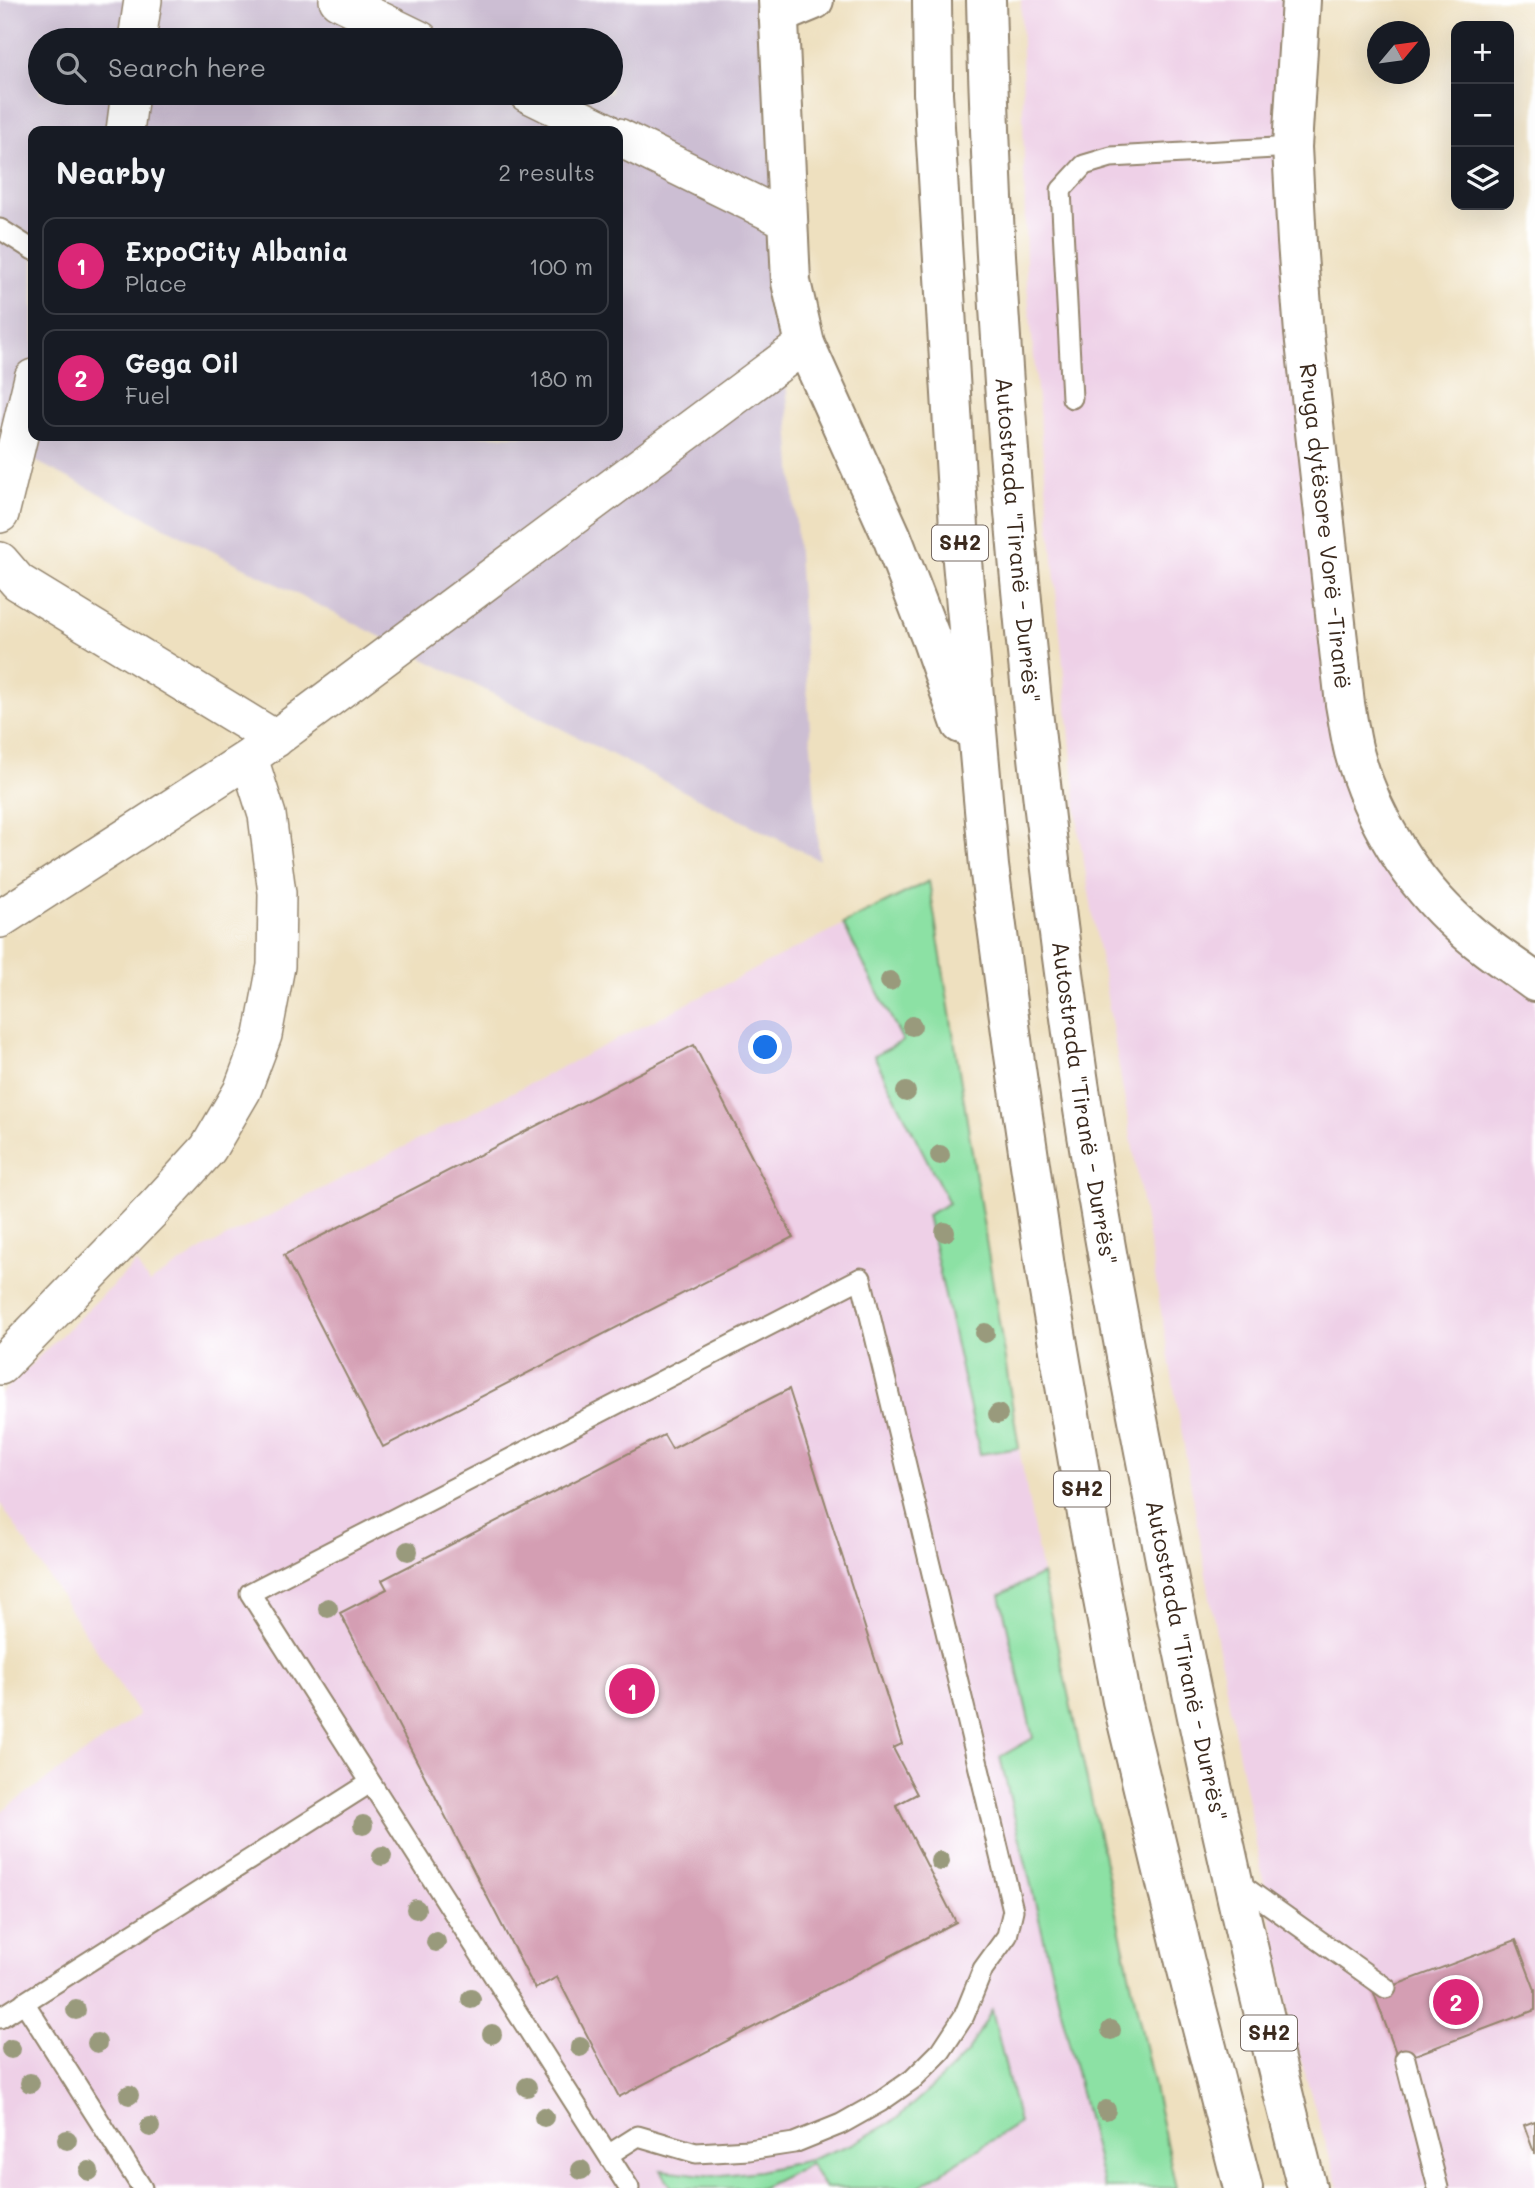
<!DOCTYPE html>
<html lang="en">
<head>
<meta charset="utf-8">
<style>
	body { margin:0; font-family:Mali,sans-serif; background:#20242c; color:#f1f3f6 }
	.controls { position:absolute; right:21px; top:21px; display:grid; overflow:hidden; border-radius:14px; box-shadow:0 7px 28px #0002 }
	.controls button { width:63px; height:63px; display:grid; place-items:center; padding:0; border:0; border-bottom:2px solid #363941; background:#171b24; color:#f1f3f6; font:35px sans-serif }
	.compass { position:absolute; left:1367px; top:21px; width:63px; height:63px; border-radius:50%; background:#171b24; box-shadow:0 7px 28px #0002; rotate:61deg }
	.you { position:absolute; left:766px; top:1048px; width:24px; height:24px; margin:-18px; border:5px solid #fff; border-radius:50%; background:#1a73e8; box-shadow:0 0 0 10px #1a73e833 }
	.badge { display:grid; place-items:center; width:46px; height:46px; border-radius:50%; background:#db2777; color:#fff; font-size:23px; font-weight:700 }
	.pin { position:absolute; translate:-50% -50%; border:4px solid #fff; box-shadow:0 2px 7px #0006 }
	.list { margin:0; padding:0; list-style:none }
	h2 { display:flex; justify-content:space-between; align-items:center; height:91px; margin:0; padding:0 28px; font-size:30px }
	h2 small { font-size:23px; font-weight:400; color:#9ea1a6 }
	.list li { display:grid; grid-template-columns:46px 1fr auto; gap:21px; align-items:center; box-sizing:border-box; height:98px; margin:0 14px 14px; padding:0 14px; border:2px solid #363941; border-radius:14px }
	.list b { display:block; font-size:26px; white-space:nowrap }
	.list p { margin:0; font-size:23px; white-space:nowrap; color:#9ea1a6 }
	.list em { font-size:23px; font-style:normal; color:#9ea1a6 }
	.icon { flex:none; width:38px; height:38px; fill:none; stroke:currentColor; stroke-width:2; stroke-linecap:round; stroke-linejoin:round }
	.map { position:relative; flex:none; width:1535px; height:2188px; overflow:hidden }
	.search { position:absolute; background:#171b24; box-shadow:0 7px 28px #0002; left:28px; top:28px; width:595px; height:77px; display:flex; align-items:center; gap:18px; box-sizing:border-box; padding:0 24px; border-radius:38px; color:#9ea1a6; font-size:26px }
	.panel { position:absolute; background:#171b24; box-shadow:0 7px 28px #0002; left:28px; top:126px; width:595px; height:315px; border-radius:14px }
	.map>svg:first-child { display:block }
	.built { fill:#eed0e7 }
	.industrial { fill:#ccbed3; fill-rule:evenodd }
	.green { fill:#8ce1a4; stroke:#648661; stroke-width:2 }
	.building { fill:#d49eb3 }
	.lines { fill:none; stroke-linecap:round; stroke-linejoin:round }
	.service-casing { stroke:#94856e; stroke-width:23 }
	.minor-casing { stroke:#94856e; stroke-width:40 }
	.secondary-casing { stroke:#94856e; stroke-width:42 }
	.trunk-casing { stroke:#94856e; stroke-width:42 }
	.service { stroke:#fff; stroke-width:19 }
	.minor { stroke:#fff; stroke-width:37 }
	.secondary { stroke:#fff; stroke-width:38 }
	.trunk { stroke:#fff; stroke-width:38 }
	.tree { fill:#999a7c }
	.labels { text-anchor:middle; stroke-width:7; stroke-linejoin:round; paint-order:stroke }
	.shield { fill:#fff; stroke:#766a62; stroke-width:2 }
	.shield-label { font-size:21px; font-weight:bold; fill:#3b2a1e }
	.street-label { font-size:23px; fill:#3b2a1e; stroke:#fff }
</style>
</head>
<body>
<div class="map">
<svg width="1535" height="2188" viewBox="0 0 1535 2188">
	<rect width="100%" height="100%" fill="#fff"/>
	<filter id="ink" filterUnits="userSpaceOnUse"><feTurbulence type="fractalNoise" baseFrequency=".0143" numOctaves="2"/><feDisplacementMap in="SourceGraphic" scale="14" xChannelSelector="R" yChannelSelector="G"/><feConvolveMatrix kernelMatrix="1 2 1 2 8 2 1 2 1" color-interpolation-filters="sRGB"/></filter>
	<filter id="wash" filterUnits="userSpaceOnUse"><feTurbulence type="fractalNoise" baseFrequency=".00686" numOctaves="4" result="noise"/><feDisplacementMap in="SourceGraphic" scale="28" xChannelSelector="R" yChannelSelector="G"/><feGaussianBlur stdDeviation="1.57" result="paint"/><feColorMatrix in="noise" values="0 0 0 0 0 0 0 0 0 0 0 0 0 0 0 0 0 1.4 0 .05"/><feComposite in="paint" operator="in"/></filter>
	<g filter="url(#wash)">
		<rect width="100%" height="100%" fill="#eee0bf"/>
		<!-- built -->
		<path class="built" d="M1021,0H1302L1292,147L1374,807L1535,982V2188H1339L1293,2034L1222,1667L1079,834L1026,273Z
			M929,881L1019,1448L1042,1574L1176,2188H0V1812L139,1715L0,1503V1394L136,1263L149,1283L203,1249Z"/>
		<!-- industrial -->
		<path class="industrial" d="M0,0H760L819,860L0,443ZM40,40H611V93H40ZM33,131H618V436H33Z"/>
		<!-- green -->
		<path class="green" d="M929,881L1019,1448L980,1454L927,1215L949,1203L874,1056L903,1041L843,924Z
			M1042,1574L1176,2188H1104L1000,1757L1033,1738L1000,1595Z
			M992,2010L1019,2123L917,2188H825L810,2164L761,2188H672L661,2170L714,2176L759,2171L809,2160L852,2144L895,2120L932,2087L967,2053Z"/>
		<g id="blocks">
			<!-- building -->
			<path class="building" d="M694,1045L793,1237L383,1447L284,1255Z
				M789,1389L902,1744L893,1748L917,1794L896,1805L956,1922L619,2097L557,1977L535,1989L340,1613L387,1589L382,1580L664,1435L672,1449Z
				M1516,1940L1535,1990V2010L1399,2061L1374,1993Z
				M1535,2121V2155L1524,2125Z"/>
		</g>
	</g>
	<g filter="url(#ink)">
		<use href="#blocks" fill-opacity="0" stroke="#94856e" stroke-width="2"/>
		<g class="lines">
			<!-- service casing -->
			<g class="service-casing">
				<path id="service" d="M0,229L33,250
					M1072,398L1061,190L1084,165L1111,157L1292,147
					M1236,1881L1386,1988
					M24,2002L142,2188
					M0,2018L370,1783
					M1405,2059L1438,2188
					M608,2155L638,2136L696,2153L749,2150L794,2143L841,2124L880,2102L913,2079L941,2051L964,2016L983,1969L1007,1936L1013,1910L861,1278L250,1593L629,2188"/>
			</g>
			<!-- minor casing -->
			<g class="minor-casing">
				<path id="minor" d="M338,0L420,40
					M137,40L143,0
					M527,93L605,131
					M125,131L130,93
					M618,137L787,220
					M0,514L33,378
					M0,561L18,582L275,739
					M0,919L249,758L805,344
					M0,1366L156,1206L208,1149L242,1091L263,1035L276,966L277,893L267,815L249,758"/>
			</g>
			<!-- secondary casing -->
			<g class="secondary-casing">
				<g id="secondary">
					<path d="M778,0L791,282L805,344"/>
					<path id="s1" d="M1301,0L1292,147L1297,242L1304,333L1345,704C1348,720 1350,736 1354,752C1372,818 1410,881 1462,927C1484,948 1511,964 1535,982"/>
				</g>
			</g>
			<!-- trunk casing -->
			<g class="trunk-casing">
				<g id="trunk">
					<path d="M932,0L933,93L959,527L989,866L1014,1055L1046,1274L1088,1520L1122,1701L1185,1962L1243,2188"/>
					<path id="s2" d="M986,0C994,360 1028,719 1078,1076C1098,1212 1124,1347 1150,1482C1195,1719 1247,1954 1307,2188"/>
					<path d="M778,15L814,0"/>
					<path d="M805,344L892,537L932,641L961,724"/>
				</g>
			</g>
			<!-- service -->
			<use href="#service" class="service"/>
			<!-- minor -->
			<use href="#minor" class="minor"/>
			<!-- secondary -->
			<use href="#secondary" class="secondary"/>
			<!-- trunk -->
			<use href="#trunk" class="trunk"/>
		</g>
		<!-- trees -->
		<g class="tree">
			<circle cx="890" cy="981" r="10"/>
			<circle cx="912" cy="1026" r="10"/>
			<circle cx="906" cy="1092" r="10"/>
			<circle cx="940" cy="1155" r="10"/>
			<circle cx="945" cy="1232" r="10"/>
			<circle cx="985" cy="1333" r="10"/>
			<circle cx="998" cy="1414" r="10"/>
			<circle cx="408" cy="1551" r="10"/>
			<circle cx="328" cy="1608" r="10"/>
			<circle cx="363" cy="1825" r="10"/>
			<circle cx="382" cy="1856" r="10"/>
			<circle cx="940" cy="1861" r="10"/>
			<circle cx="416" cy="1909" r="10"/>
			<circle cx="436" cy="1942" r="10"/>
			<circle cx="471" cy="1999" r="10"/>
			<circle cx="76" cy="2010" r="10"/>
			<circle cx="1111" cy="2030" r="10"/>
			<circle cx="492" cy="2034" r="10"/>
			<circle cx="97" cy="2043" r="10"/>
			<circle cx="580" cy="2047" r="10"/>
			<circle cx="11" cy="2049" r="10"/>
			<circle cx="30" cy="2083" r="10"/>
			<circle cx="527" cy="2087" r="10"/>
			<circle cx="129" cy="2095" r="10"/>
			<circle cx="1106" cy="2110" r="10"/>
			<circle cx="544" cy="2117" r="10"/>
			<circle cx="150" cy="2127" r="10"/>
			<circle cx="67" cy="2140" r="10"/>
			<circle cx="581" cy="2170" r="10"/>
			<circle cx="89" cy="2171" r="10"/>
		</g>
	</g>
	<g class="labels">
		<!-- shield labels -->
		<g class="shield">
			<rect x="932" y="525.5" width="56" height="35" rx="5"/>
			<rect x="1054" y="1471.5" width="56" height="35" rx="5"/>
			<rect x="1241" y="2015.5" width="56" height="35" rx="5"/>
		</g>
		<g class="shield-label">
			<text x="960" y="550">SH2</text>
			<text x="1082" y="1496">SH2</text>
			<text x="1269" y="2040">SH2</text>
		</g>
		<!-- street labels -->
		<g class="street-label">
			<text dy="8" stroke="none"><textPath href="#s1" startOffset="528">Rruga dytësore Vorë -Tiranë</textPath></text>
			<text dy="8" stroke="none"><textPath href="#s2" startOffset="541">Autostrada "Tiranë - Durrës"</textPath></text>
			<text dy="8" stroke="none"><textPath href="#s2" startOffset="1108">Autostrada "Tiranë - Durrës"</textPath></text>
			<text dy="8" stroke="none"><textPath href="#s2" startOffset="1675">Autostrada "Tiranë - Durrës"</textPath></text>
		</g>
	</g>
</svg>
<div class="controls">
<button>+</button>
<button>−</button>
<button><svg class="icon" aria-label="layers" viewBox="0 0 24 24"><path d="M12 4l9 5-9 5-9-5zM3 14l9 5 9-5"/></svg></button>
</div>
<svg class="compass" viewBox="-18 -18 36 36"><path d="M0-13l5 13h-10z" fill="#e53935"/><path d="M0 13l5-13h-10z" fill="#9ea1a6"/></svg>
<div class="you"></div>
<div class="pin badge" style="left:632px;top:1691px">1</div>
<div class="pin badge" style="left:1456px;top:2002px">2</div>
<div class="search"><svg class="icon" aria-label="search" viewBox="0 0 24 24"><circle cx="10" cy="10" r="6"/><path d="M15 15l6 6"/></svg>Search here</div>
<section class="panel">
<h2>Nearby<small>2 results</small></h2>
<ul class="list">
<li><span class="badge">1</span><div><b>ExpoCity Albania</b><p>Place</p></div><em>100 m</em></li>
<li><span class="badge">2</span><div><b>Gega Oil</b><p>Fuel</p></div><em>180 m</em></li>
</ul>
</section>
</div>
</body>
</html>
